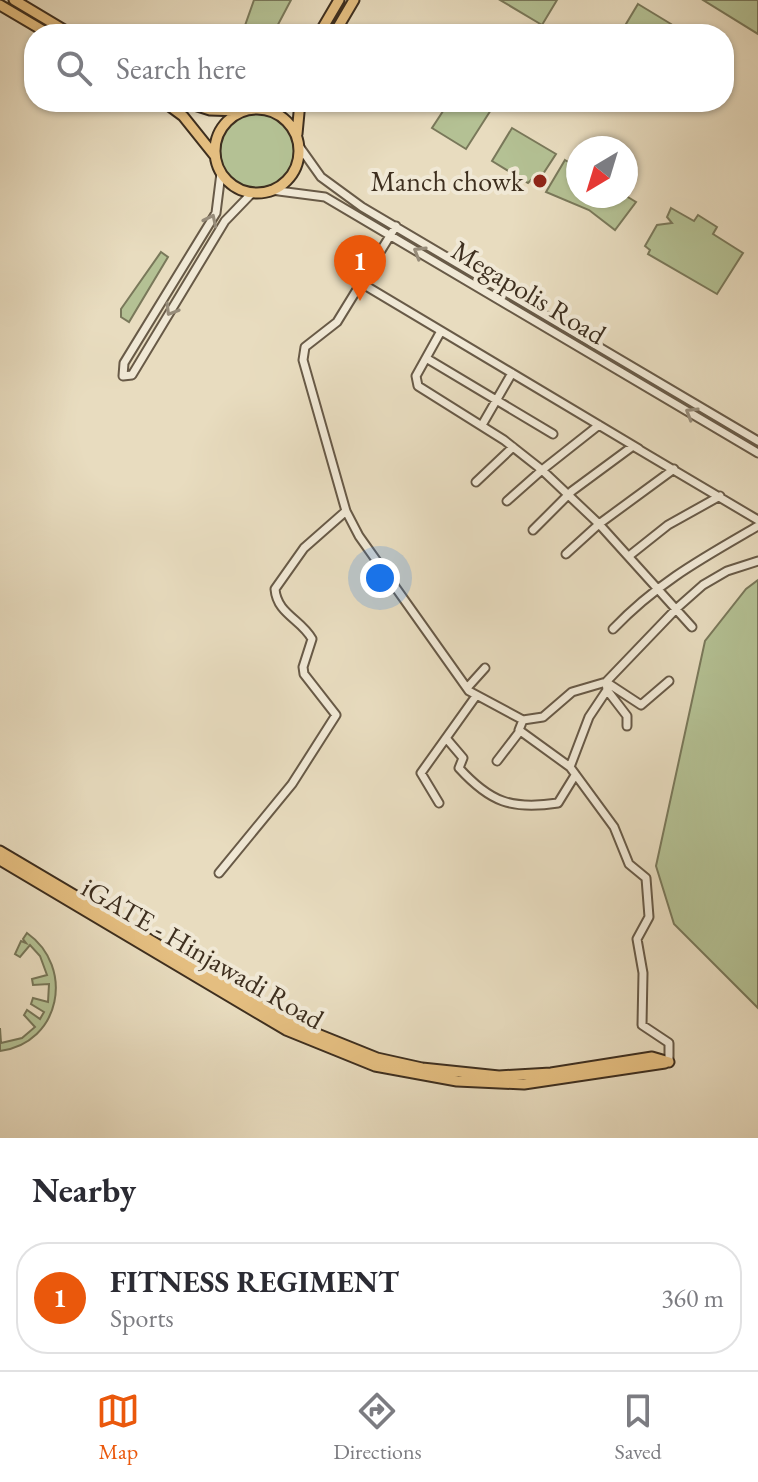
<!DOCTYPE html>
<html lang="en">
<head>
<meta charset="utf-8">
<style>
	body { margin:0; font-family:"EB Garamond",serif; background:#f7f7f7; color:#2b2b33 }
	.compass { position:absolute; left:566px; top:136px; width:72px; height:72px; border-radius:50%; background:#fff; box-shadow:0 2px 6px #0004; rotate:218deg }
	.you { position:absolute; left:380px; top:578px; width:28px; height:28px; margin:-20px; border:6px solid #fff; border-radius:50%; background:#1a73e8; box-shadow:0 0 0 12px #1a73e833 }
	.badge { display:grid; place-items:center; width:52px; height:52px; border-radius:50%; background:#ea580c; color:#fff; font-size:26px; font-weight:700 }
	.pin { position:absolute; translate:-50% -66px; filter:drop-shadow(0 2px 4px #0008) }
	.pin::after { content:''; position:absolute; top:42px; width:28px; height:24px; background:inherit; clip-path:polygon(0 0,100% 0,50% 100%) }
	.list { margin:0; padding:0; list-style:none }
	h2 { display:flex; justify-content:space-between; align-items:center; height:104px; margin:0; padding:0 32px; font-size:34px }
	h2 small { font-size:26px; font-weight:400; color:#7c7c81 }
	.list li { display:grid; grid-template-columns:52px 1fr auto; gap:24px; align-items:center; box-sizing:border-box; height:112px; margin:0 16px 16px; padding:0 16px; border:2px solid #e1e1e2; border-radius:32px }
	.list b { display:block; font-size:30px; white-space:nowrap }
	.list p { margin:0; font-size:26px; white-space:nowrap; color:#7c7c81 }
	.list em { font-size:26px; font-style:normal; color:#7c7c81 }
	.icon { flex:none; width:44px; height:44px; fill:none; stroke:currentColor; stroke-width:2; stroke-linecap:round; stroke-linejoin:round }
	.map { position:relative; flex:none; width:758px; height:1138px; overflow:hidden }
	.search { position:absolute; background:#fff; box-shadow:0 2px 6px #0004; left:24px; right:24px; top:24px; height:88px; display:flex; align-items:center; gap:20px; box-sizing:border-box; padding:0 28px; border-radius:32px; color:#7c7c81; font-size:30px }
	.sheet { height:232px; background:#fff }
	nav { display:flex; justify-content:space-around; align-items:center; box-sizing:border-box; height:112px; border-top:2px solid #e1e1e2; background:#fff; font-size:22px; color:#7c7c81 }
	nav a { display:grid; justify-items:center; gap:4px }
	nav .on { color:#ea580c }
	.map>svg:first-child { display:block }
	.green { fill:#b4c194; stroke:#79785a; stroke-width:2 }
	.lines { fill:none; stroke-linecap:round; stroke-linejoin:round }
	.minor-casing { stroke:#685a47; stroke-width:11 }
	.major-casing { stroke:#3e2f1f; stroke-width:13 }
	.minor { stroke:#f0e8d5; stroke-width:7 }
	.major { stroke:#e4be80; stroke-width:9 }
	.oneway { stroke:#978c7a }
	.poi-dot { fill:#8f2418; stroke:#f0e8d5; stroke-width:3 }
	.labels { text-anchor:middle; stroke-width:8; stroke-linejoin:round; paint-order:stroke }
	.poi-label { font-size:28px; fill:#3e2f1f; stroke:#f0e8d5; text-anchor:end }
	.street-label { font-size:28px; fill:#3e2f1f; stroke:#f0e8d5 }
</style>
</head>
<body>
<div class="map">
<svg width="758" height="1138" viewBox="0 0 758 1138">
	<rect width="100%" height="100%" fill="#e8dcbf"/>
	<filter id="stains"><feTurbulence type="fractalNoise" baseFrequency=".0025" numOctaves="4"/><feColorMatrix values="0 0 0 0 .2 0 0 0 0 .09 0 0 0 0 .02 0 0 0 .5 -.17"/></filter>
	<radialGradient id="worn" r=".72"><stop offset=".6" stop-color="#630" stop-opacity="0"/><stop offset="1" stop-color="#630" stop-opacity=".3"/></radialGradient>
	<!-- green -->
	<path class="green" d="M254,0H291L273,34H242Z
		M500,0H557L542,25Z
		M703,0H758V34Z
		M638,4L671,24L665,34H620Z
		M449,102H496L466,149L432,128Z
		M219 151a38 38 0 1 1 76 0a38 38 0 1 1-76 0Z
		M512,128L556,154L541,177L533,178L528,183L492,161Z
		M565,160L578,168V196H626L636,202L615,230L589,210L546,192Z
		M671,208L694,221L698,215L717,227L713,234L743,253L717,294L648,254L650,250L645,246L657,225L672,223L667,217Z
		M161,252L168,257L129,322L121,317V309Z
		M758,580V1008L674,924L656,866L705,641L746,589Z
		M27,933C75,967 61,1043 0,1051V1028L1,1043L22,1038L35,1027L24,1015L27,1010L40,1019L44,1012L31,1004L33,998L48,1002L49,984L33,985L32,979L47,975L40,956L30,945L20,957L15,954L21,941L26,943L23,939Z"/>
	<g class="lines">
		<!-- minor casing -->
		<g class="minor-casing">
			<path id="minor" d="M299,146L321,177L362,207L758,441
				M221,173L216,213L124,363L123,376L132,375L225,221L252,193
				M271,190L325,197L758,453
				M396,226L337,322L305,347L303,360L346,511L359,536L469,691L523,720L543,717L572,692L606,682L677,608L703,585L727,571L758,561
				M361,283L639,449
				M441,331L416,376L418,386L504,440L542,470L599,425
				M426,358L553,434
				M482,425L512,373
				M476,482L513,447
				M507,501L542,470L599,524L692,627
				M533,530L572,491L633,446L758,520
				M566,554L599,524L674,469
				M629,556L668,525L720,496
				M613,629C658,582 703,558 758,526
				M669,681L641,705L606,682L607,690L589,717L570,767L614,827L629,864L646,878L649,917L637,939L643,973L642,1025L669,1043V1062
				M467,688L485,668
				M607,690L627,716V726
				M523,720L519,730L570,767
				M446,738L463,758L459,768C490,802 511,810 558,803L574,777
				M497,761L520,731
				M439,803L421,773L476,696
				M219,873L292,784L336,715L304,674L303,667L312,639C301,619 277,614 275,589L304,548L346,511"/>
		</g>
		<!-- major casing -->
		<g class="major-casing">
			<path id="major" d="M14,0L71,34
				M0,5L49,34
				M319,34L339,0
				M334,34L354,0
				M164,102L183,116L215,156
				M185,102L210,110L240,111
				M215 151a42 42 0 1 1 84 0a42 42 0 1 1-84 0Z
				M297,134L300,102
				M0,851L290,1023L377,1058L422,1068L499,1076L551,1073L652,1057L669,1062
				M0,860L286,1030L375,1066L457,1081L524,1084L665,1063"/>
		</g>
		<!-- minor -->
		<use href="#minor" class="minor"/>
		<!-- major -->
		<use href="#major" class="major"/>
	</g>
	<!-- one-way arrows -->
	<defs><path id="oneway-chevron" d="M-2-3.5L2.5 0L-2 3.5" fill="none" stroke-width="1.6" stroke-linecap="round" stroke-linejoin="round" transform="scale(2)"/></defs>
	<g class="oneway">
		<use href="#oneway-chevron" transform="translate(211 220) rotate(-64)"/>
		<use href="#oneway-chevron" transform="translate(419 252) rotate(-149)"/>
		<use href="#oneway-chevron" transform="translate(171 310) rotate(121)"/>
		<use href="#oneway-chevron" transform="translate(691 413) rotate(-149)"/>
	</g>
	<!-- markers -->
	<circle class="poi-dot" cx="540" cy="181" r="8"/>
	<g class="labels">
		<!-- poi labels -->
		<g class="poi-label">
			<text x="524" y="191">Manch chowk</text>
		</g>
		<!-- street labels -->
		<g class="street-label">
			<text transform="translate(529 292) rotate(31)" y="10">Megapolis Road</text>
			<text transform="translate(203 953) rotate(30)" y="10">iGATE - Hinjawadi Road</text>
		</g>
	</g>
	<rect width="100%" height="100%" filter="url(#stains)"/>
	<rect width="100%" height="100%" fill="url(#worn)"/>
</svg>
<svg class="compass" viewBox="-18 -18 36 36"><path d="M0-13l5 13h-10z" fill="#e53935"/><path d="M0 13l5-13h-10z" fill="#7c7c81"/></svg>
<div class="you"></div>
<div class="pin badge" style="left:360px;top:301px">1</div>
<div class="search"><svg class="icon" aria-label="search" viewBox="0 0 24 24"><circle cx="10" cy="10" r="6"/><path d="M15 15l6 6"/></svg>Search here</div>
</div>
<section class="sheet">
<h2>Nearby<small></small></h2>
<ul class="list">
<li><span class="badge">1</span><div><b>FITNESS REGIMENT</b><p>Sports</p></div><em>360 m</em></li>
</ul>
</section>
<nav>
<a class="on"><svg class="icon" aria-label="map" viewBox="0 0 24 24"><path d="M3 6l6-2 6 2 6-2v14l-6 2-6-2-6 2zM9 4v14M15 6v14"/></svg>Map</a>
<a><svg class="icon" aria-label="directions" viewBox="0 0 24 24"><path d="M12 3l9 9-9 9-9-9zM9 14v-3h6M13 9l2 2-2 2"/></svg>Directions</a>
<a><svg class="icon" aria-label="saved" viewBox="0 0 24 24"><path d="M7 4h10v16l-5-4-5 4z"/></svg>Saved</a>
</nav>
</body>
</html>
